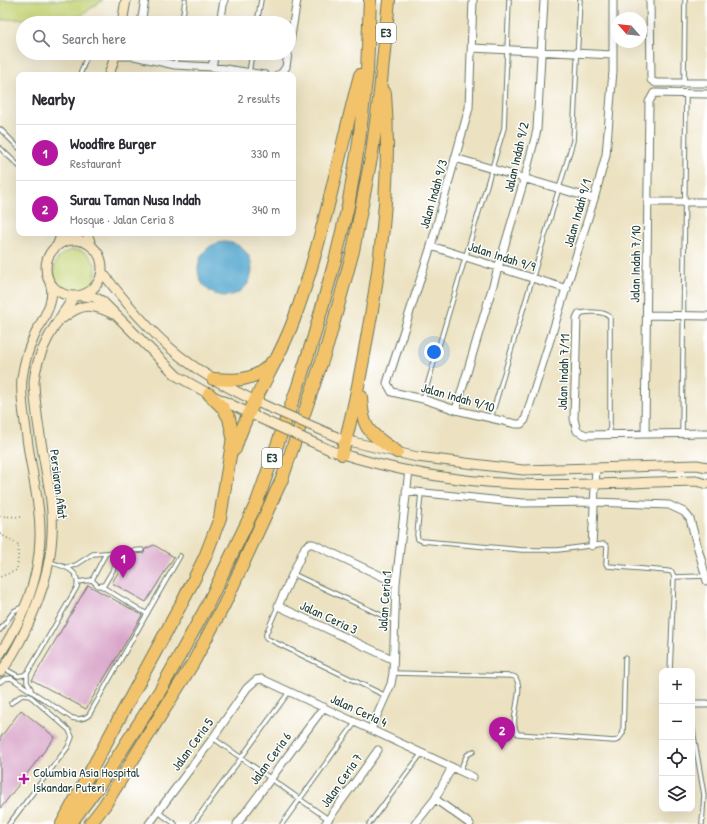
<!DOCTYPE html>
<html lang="en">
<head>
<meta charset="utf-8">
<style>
	body { margin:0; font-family:"Patrick Hand",sans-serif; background:#f7f7f7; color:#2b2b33 }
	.controls { position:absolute; right:12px; bottom:12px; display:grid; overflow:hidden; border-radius:8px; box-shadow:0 4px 16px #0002 }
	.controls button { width:36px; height:36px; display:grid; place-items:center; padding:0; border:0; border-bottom:1px solid #e1e1e2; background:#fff; color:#2b2b33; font:20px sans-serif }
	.compass { position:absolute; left:611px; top:12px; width:36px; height:36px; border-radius:50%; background:#fff; box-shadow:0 4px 16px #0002; rotate:297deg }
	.you { position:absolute; left:434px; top:352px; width:14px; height:14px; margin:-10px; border:3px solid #fff; border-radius:50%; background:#1a73e8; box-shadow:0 0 0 6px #1a73e833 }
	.badge { display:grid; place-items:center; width:26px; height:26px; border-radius:50%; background:#b5179e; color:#fff; font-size:13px; font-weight:700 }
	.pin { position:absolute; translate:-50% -33px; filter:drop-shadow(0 1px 2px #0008) }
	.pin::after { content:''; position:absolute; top:21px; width:14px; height:12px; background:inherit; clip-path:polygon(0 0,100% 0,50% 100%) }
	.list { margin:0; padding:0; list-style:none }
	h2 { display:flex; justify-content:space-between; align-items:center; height:52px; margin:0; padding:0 16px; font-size:17px }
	h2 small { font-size:13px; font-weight:400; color:#7c7c81 }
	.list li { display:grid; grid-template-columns:26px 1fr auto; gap:12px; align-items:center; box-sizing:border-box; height:56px; padding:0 16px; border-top:1px solid #e1e1e2 }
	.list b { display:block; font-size:15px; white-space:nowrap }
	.list p { margin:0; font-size:13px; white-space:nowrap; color:#7c7c81 }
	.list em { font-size:13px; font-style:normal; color:#7c7c81 }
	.icon { flex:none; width:22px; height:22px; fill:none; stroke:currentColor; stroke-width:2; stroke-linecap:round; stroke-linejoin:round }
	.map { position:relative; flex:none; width:707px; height:824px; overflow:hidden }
	.search { position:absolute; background:#fff; box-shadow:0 4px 16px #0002; left:16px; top:16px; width:280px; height:44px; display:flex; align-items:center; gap:10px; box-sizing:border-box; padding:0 14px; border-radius:22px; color:#7c7c81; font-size:15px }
	.panel { position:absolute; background:#fff; box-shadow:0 4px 16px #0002; left:16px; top:72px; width:280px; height:164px; border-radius:8px }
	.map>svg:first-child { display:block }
	.green { fill:#c5d374; stroke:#728854 }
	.water { fill:#51a6cd; stroke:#387280 }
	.building { fill:#d9a5c9 }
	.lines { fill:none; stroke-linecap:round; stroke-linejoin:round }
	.lane-casing { stroke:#677765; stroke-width:5.5 }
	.street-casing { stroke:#677765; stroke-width:9 }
	.secondary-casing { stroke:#677765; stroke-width:11 }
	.highway-casing { stroke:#677765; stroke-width:14 }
	.path { stroke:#677765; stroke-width:1.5; stroke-dasharray:1 3; stroke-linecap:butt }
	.lane { stroke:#fff; stroke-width:3.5 }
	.street { stroke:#fff; stroke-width:7 }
	.secondary { stroke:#fae7c3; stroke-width:9 }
	.highway { stroke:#f2c36a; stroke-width:12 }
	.secondary-bridge-casing { stroke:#677765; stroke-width:11; stroke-linecap:butt }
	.secondary-bridge { stroke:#fae7c3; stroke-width:9 }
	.poi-dot { fill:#b5179e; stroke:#fff; stroke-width:1.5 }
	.labels { text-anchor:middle; stroke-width:3; stroke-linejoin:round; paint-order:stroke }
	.shield { fill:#fff; stroke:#627771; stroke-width:1 }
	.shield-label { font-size:12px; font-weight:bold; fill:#1f3d34 }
	.street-label { font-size:13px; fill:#1f3d34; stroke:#fff }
	.poi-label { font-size:13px; fill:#1f3d34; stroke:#fff; text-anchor:start }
</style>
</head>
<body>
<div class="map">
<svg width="707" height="824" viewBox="0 0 707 824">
	<rect width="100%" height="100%" fill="#fff"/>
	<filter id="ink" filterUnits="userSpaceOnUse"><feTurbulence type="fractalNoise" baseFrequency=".025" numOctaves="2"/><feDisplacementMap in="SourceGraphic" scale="8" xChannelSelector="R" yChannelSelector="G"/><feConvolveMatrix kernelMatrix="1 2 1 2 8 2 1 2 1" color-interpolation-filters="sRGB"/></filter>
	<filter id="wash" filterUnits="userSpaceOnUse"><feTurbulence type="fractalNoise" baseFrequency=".012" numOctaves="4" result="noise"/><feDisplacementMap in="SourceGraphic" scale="16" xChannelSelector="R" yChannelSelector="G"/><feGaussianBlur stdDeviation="0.9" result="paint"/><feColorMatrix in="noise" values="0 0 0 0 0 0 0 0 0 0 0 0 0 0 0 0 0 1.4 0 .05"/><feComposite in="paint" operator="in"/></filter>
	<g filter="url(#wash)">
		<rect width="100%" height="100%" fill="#ece2c1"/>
		<!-- green -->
		<path class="green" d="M0,0H103L80,16L0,20Z
			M54 271a21 21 0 1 1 42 0a21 21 0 1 1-42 0Z"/>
		<!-- water -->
		<path class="water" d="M198 269a27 27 0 1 1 54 0a27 27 0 1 1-54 0Z"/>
		<g id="blocks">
			<!-- building -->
			<path class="building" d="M154,545L174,557L146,602L112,583L126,559L136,554L144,553L145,549Z
				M88,585L142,615L86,709L32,680Z
				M21,710L55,737L0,809V738Z"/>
		</g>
	</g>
	<g filter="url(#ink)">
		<use href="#blocks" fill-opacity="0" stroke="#677765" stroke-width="1"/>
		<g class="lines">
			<!-- lane casing -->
			<g class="lane-casing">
				<path id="lane" d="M182,23L185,0
					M257,23L261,0
					M175,65L177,53
					M249,73L252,53
					M80,75L88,53
					M684,83L685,0
					M0,129L19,148
					M0,148L19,166
					M579,314C586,311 605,311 610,317V434
					M423,399L504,128L509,0
					M491,418L573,141L580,0
					M682,433L686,94
					M421,493L417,535L418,539L422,541L522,550H558L604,544L607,546L606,564L608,566L667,571L672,572L674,577L670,671
					M68,567L76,565L93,554L142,550
					M293,574L394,621
					M674,577L706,576
					M92,580L98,586L104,585L119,560L118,555L114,553
					M92,580L106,553
					M78,582L92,580
					M101,586L147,614
					M278,606L266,634V638L386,696
					M0,630L14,611L22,607
					M5,669L18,676L24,675L28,672L77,587C80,569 63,566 49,562
					M27,673V682L31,689
					M393,673L512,676L515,677C526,690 507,721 518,734L614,741L618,740L623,733L625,658
					M0,682L4,679L11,678L72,718C79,720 84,719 89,715L180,556
					M692,725L704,795L702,824
					M213,738L328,819
					M460,770L467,755L474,751
					M158,812L175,824
					M9,824L68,747L72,737L69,730L30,696L22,695L11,703
					M193,824L289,692
					M282,824L355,723
					M369,824L422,753"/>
			</g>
			<!-- street casing -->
			<g class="street-casing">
				<path id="street" d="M473,0L469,108L431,246L387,383L392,392L423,399L456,410L516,424H521L525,420L594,199L606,155L613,71V0
					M650,0L651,80L656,83H707
					M141,23L145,0
					M220,23L224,0
					M289,48L297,0
					M472,48L613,55
					M116,56H134L175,65L212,67L265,75
					M212,67L215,53
					M277,75L281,74L286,67L288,53
					M455,158L594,199
					M648,202H707
					M431,246L567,289
					M579,314L577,318L574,419L577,431L586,435L707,433
					M647,315L707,316
					M456,410L525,177L537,130L544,0
					M645,434L649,102L654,93L707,94
					M406,491L523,503L595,502L669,505L684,512L690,519L707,581
					M592,546L596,468
					M392,659L278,606L305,547L309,544H313L396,583
					M692,704H707
					M371,729L391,684L393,673L396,583L409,470
					M435,799L470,824
					M149,824L213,738L247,688L256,680L262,679L473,777
					M237,824L324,707
					M325,824L378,750
					M415,824L435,799L452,767"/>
			</g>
			<!-- secondary casing -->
			<g class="secondary-casing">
				<path id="secondary" d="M122,23L126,0
					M109,75L116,53
					M87,233L91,245
					M46 268a28 28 0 1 1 56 0a28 28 0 1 1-56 0Z
					M57,246L62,233
					M102,272C125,302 158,341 189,363C212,380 240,394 266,406
					M82,296L94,297L102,301L177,376L209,394L255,416
					M63,318C82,303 91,303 113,314
					M340,439L417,457L523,470L697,465L707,467
					M336,452C395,471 459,482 521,484C579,486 638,482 696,481L707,484
					M0,654C23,618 39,581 40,538C41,505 31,471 27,438C25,419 20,397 22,378C24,364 28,349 34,337C41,321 57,301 50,283
					M0,672C9,663 15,650 21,639C45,592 58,546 50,493C45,464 39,435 36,406C35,398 34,389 34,381C37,350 57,322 74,297"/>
			</g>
			<!-- highway casing -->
			<g class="highway-casing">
				<path id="highway" d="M213,379C237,381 256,381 272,362
					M361,396C362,431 370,433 397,452
					M235,449C248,405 277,365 293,322C323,242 338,157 360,75
					M342,454C353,414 361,373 368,332C383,253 391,172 385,93
					M62,824L185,597L205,557L220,518L233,437L229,418L223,408L209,394
					M70,824L100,784L161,689L206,608L257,502L298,386L314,336L336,257L348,206L359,142L367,71L370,0
					M90,824L104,806L193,663L224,605L282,479L328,343L353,251L372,153L380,92L389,0"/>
			</g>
			<!-- path -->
			<path class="path" d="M0,516L21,517
				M0,534L19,545L17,570L0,577"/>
			<!-- lane -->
			<use href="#lane" class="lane"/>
			<!-- street -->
			<use href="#street" class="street"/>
			<!-- secondary -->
			<use href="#secondary" class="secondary"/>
			<!-- highway -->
			<use href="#highway" class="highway"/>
			<!-- secondary-bridge casing -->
			<g class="secondary-bridge-casing">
				<path id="secondary-bridge" d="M266,406L337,437
					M259,418L332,451"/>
			</g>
			<!-- secondary-bridge -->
			<use href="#secondary-bridge" class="secondary-bridge"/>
		</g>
	</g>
	<!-- markers -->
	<path class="poi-dot" d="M22 773h4v4h4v4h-4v4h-4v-4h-4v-4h4z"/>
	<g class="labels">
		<!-- shield labels -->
		<g class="shield">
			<rect x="376" y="23" width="20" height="20" rx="3"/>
			<rect x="262" y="448" width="20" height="20" rx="3"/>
		</g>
		<g class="shield-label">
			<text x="386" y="37">E3</text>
			<text x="272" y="462">E3</text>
		</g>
		<!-- street labels -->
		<g class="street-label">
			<text transform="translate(516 157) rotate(-77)" y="5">Jalan Indah 9/2</text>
			<text transform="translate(433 194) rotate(-74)" y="5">Jalan Indah 9/3</text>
			<text transform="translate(577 213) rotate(-74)" y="5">Jalan Indah 9/1</text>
			<text transform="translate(502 256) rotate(18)" y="5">Jalan Indah 9/9</text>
			<text transform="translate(635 264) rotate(-89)" y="5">Jalan Indah 7/10</text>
			<text transform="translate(563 372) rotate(-88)" y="5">Jalan Indah 7/11</text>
			<text transform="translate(458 397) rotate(16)" y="5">Jalan Indah 9/10</text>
			<text transform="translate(59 484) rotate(83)" y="5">Persiaran Afiat</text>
			<text transform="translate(384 601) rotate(-86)" y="5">Jalan Ceria 1</text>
			<text transform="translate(329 617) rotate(25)" y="5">Jalan Ceria 3</text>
			<text transform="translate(359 710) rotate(25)" y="5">Jalan Ceria 4</text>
			<text transform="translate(192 744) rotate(-54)" y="5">Jalan Ceria 5</text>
			<text transform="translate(270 758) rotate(-54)" y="5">Jalan Ceria 6</text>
			<text transform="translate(341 780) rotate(-55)" y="5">Jalan Ceria 7</text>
		</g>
		<!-- poi labels -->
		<g class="poi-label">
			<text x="33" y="777">Columbia Asia Hospital<tspan x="33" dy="15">Iskandar Puteri</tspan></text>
		</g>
	</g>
</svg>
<div class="controls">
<button>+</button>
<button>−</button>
<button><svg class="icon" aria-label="locate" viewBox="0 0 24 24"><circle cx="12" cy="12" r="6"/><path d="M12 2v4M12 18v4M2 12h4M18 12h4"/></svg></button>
<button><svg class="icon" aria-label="layers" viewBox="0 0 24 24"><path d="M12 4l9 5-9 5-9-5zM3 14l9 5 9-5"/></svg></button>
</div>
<svg class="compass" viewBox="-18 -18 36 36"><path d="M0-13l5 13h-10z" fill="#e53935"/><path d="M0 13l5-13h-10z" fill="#7c7c81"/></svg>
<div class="you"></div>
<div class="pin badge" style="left:123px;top:578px">1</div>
<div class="pin badge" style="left:502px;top:750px">2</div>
<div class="search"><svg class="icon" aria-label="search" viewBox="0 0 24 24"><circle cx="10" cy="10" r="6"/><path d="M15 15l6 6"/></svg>Search here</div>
<section class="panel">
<h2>Nearby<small>2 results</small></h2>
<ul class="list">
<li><span class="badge">1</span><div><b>Woodfire Burger</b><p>Restaurant</p></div><em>330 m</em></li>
<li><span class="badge">2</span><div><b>Surau Taman Nusa Indah</b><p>Mosque · Jalan Ceria 8</p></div><em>340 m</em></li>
</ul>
</section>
</div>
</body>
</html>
